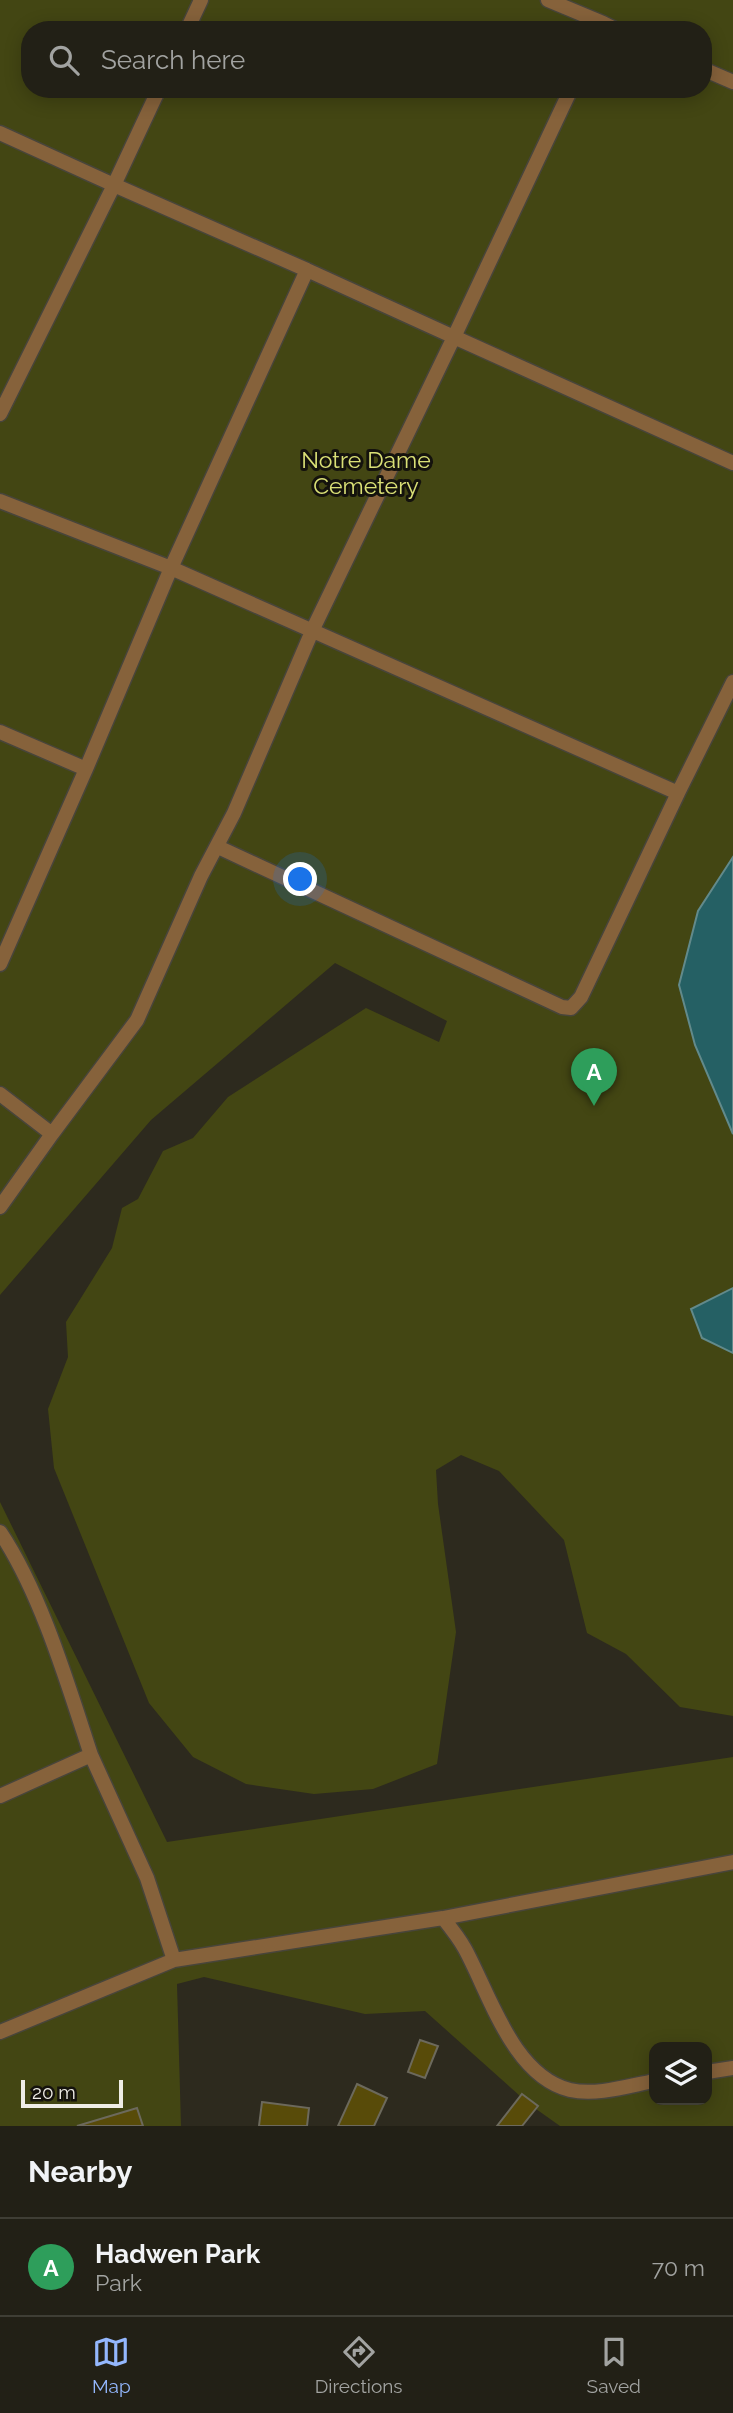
<!DOCTYPE html>
<html lang="en">
<head>
<meta charset="utf-8">
<style>
	body { margin:0; font-family:Raleway,sans-serif; background:#2a281f; color:#f1f3f6 }
	.controls { position:absolute; right:21px; bottom:21px; display:grid; overflow:hidden; border-radius:14px; box-shadow:0 4px 18px #0003 }
	.controls button { width:63px; height:63px; display:grid; place-items:center; padding:0; border:0; border-bottom:2px solid #3f3e35; background:#222016; color:#f1f3f6; font:35px sans-serif }
	.scale { position:absolute; left:21px; bottom:18px; width:102px; box-sizing:border-box; padding-left:7px; border:4px solid #efede6; border-top:0; font-size:19px; line-height:24px; white-space:nowrap; color:#efede6; -webkit-text-stroke:5px #14120d; paint-order:stroke }
	.you { position:absolute; left:301px; top:880px; width:24px; height:24px; margin:-18px; border:5px solid #fff; border-radius:50%; background:#1a73e8; box-shadow:0 0 0 10px #1a73e833 }
	.badge { display:grid; place-items:center; width:46px; height:46px; border-radius:50%; background:#94b7fd; color:#fff; font-size:23px; font-weight:700 }
	.pin { position:absolute; translate:-50% -58px; filter:drop-shadow(0 2px 4px #0008) }
	.pin::after { content:''; position:absolute; top:37px; width:24px; height:21px; background:inherit; clip-path:polygon(0 0,100% 0,50% 100%) }
	.list { margin:0; padding:0; list-style:none }
	h2 { display:flex; justify-content:space-between; align-items:center; height:91px; margin:0; padding:0 28px; font-size:30px }
	h2 small { font-size:23px; font-weight:400; color:#a2a3a1 }
	.list li { display:grid; grid-template-columns:46px 1fr auto; gap:21px; align-items:center; box-sizing:border-box; height:98px; padding:0 28px; border-top:2px solid #3f3e35 }
	.list b { display:block; font-size:26px; white-space:nowrap }
	.list p { margin:0; font-size:23px; white-space:nowrap; color:#a2a3a1 }
	.list em { font-size:23px; font-style:normal; color:#a2a3a1 }
	.icon { flex:none; width:38px; height:38px; fill:none; stroke:currentColor; stroke-width:2; stroke-linecap:round; stroke-linejoin:round }
	.map { position:relative; flex:none; width:733px; height:2126px; overflow:hidden }
	.search { position:absolute; background:#222016; box-shadow:0 4px 18px #0003; left:21px; right:21px; top:21px; height:77px; display:flex; align-items:center; gap:18px; box-sizing:border-box; padding:0 24px; border-radius:28px; color:#a2a3a1; font-size:26px }
	.sheet { height:189px; background:#222016 }
	nav { display:flex; justify-content:space-around; align-items:center; box-sizing:border-box; height:98px; border-top:2px solid #3f3e35; background:#222016; font-size:19px; color:#a2a3a1 }
	nav a { display:grid; justify-items:center; gap:4px }
	nav .on { color:#94b7fd }
	.map>svg:first-child { display:block }
	.green { fill:#434613; fill-rule:evenodd }
	.water { fill:#256064; stroke:#628a8b; stroke-width:2 }
	.building { fill:#584b09; stroke:#6c695c; stroke-width:2 }
	.lines { fill:none; stroke-linecap:round; stroke-linejoin:round }
	.lane-casing { stroke:#48453a; stroke-width:17 }
	.lane { stroke:#86623b; stroke-width:14 }
	.labels { text-anchor:middle; stroke-width:6; stroke-linejoin:round; paint-order:stroke }
	.park-label { font-size:23px; fill:#dae076; stroke:#14120d }
</style>
</head>
<body>
<div class="map">
<svg width="733" height="2126" viewBox="0 0 733 2126">
	<rect width="100%" height="100%" fill="#2d2a1e"/>
	<!-- green -->
	<path class="green" d="M0,0H733V1326L702,1338L733,1353V1716L680,1707L626,1654L587,1633L564,1540L499,1471L461,1455L436,1470L438,1504L456,1632L437,1764L373,1789L314,1794L246,1784L193,1757L149,1703L54,1468L48,1409L68,1357L66,1322L112,1248L122,1208L138,1199L163,1151L193,1138L228,1097L366,1008L439,1042L447,1021L335,963L151,1120L0,1295ZM30,30H703V89H30Z
		M0,1502L167,1842L733,1757V2126H560L529,2104L425,2011L365,2014L204,1977L177,1984L181,2126H0ZM654,2047H707V2100H654Z"/>
	<!-- water -->
	<path class="water" d="M733,857V1134L695,1045L679,985L698,911Z
		M733,1288V1353L702,1338L691,1309Z"/>
	<!-- building -->
	<path class="building" d="M420,2040L438,2046L425,2078L408,2072Z
		M357,2084L387,2098L374,2126H338Z
		M522,2094L538,2106L522,2126H497Z
		M262,2102L309,2108L307,2126H259Z
		M137,2108L143,2126H77Z"/>
	<g class="lines">
		<!-- lane casing -->
		<g class="lane-casing">
			<path id="lane" d="M548,0L603,23
				M187,30L201,0
				M599,30L603,23L617,30
				M703,69L733,82
				M571,89L454,337L733,463
				M0,133L114,185L0,414
				M0,501L171,568L307,270L114,185L159,89
				M0,732L86,769L0,964
				M86,769L171,568L678,793L733,682
				M218,847L562,1007L571,1008L581,997L678,793
				M0,1094L52,1134L0,1207
				M52,1134L137,1020L201,876L234,813L313,629L454,337L307,270
				M0,1532C41,1593 68,1685 91,1755
				M0,1796L91,1755L147,1878L174,1960
				M443,1918C451,1928 459,1938 465,1949C490,1995 513,2076 570,2090C596,2096 628,2086 654,2081
				M0,2032L174,1960L443,1918L733,1862
				M707,2072L733,2068"/>
		</g>
		<!-- lane -->
		<use href="#lane" class="lane"/>
	</g>
	<g class="labels">
		<!-- park labels -->
		<g class="park-label">
			<text x="366" y="468">Notre Dame<tspan x="366" dy="26">Cemetery</tspan></text>
		</g>
	</g>
</svg>
<div class="controls">
<button><svg class="icon" aria-label="layers" viewBox="0 0 24 24"><path d="M12 4l9 5-9 5-9-5zM3 14l9 5 9-5"/></svg></button>
</div>
<div class="scale">20 m</div>
<div class="you"></div>
<div class="pin badge" style="left:594px;top:1106px;background:#2e9e5b">A</div>
<div class="search"><svg class="icon" aria-label="search" viewBox="0 0 24 24"><circle cx="10" cy="10" r="6"/><path d="M15 15l6 6"/></svg>Search here</div>
</div>
<section class="sheet">
<h2>Nearby<small></small></h2>
<ul class="list">
<li><span class="badge" style="background:#2e9e5b">A</span><div><b>Hadwen Park</b><p>Park</p></div><em>70 m</em></li>
</ul>
</section>
<nav>
<a class="on"><svg class="icon" aria-label="map" viewBox="0 0 24 24"><path d="M3 6l6-2 6 2 6-2v14l-6 2-6-2-6 2zM9 4v14M15 6v14"/></svg>Map</a>
<a><svg class="icon" aria-label="directions" viewBox="0 0 24 24"><path d="M12 3l9 9-9 9-9-9zM9 14v-3h6M13 9l2 2-2 2"/></svg>Directions</a>
<a><svg class="icon" aria-label="saved" viewBox="0 0 24 24"><path d="M7 4h10v16l-5-4-5 4z"/></svg>Saved</a>
</nav>
</body>
</html>
